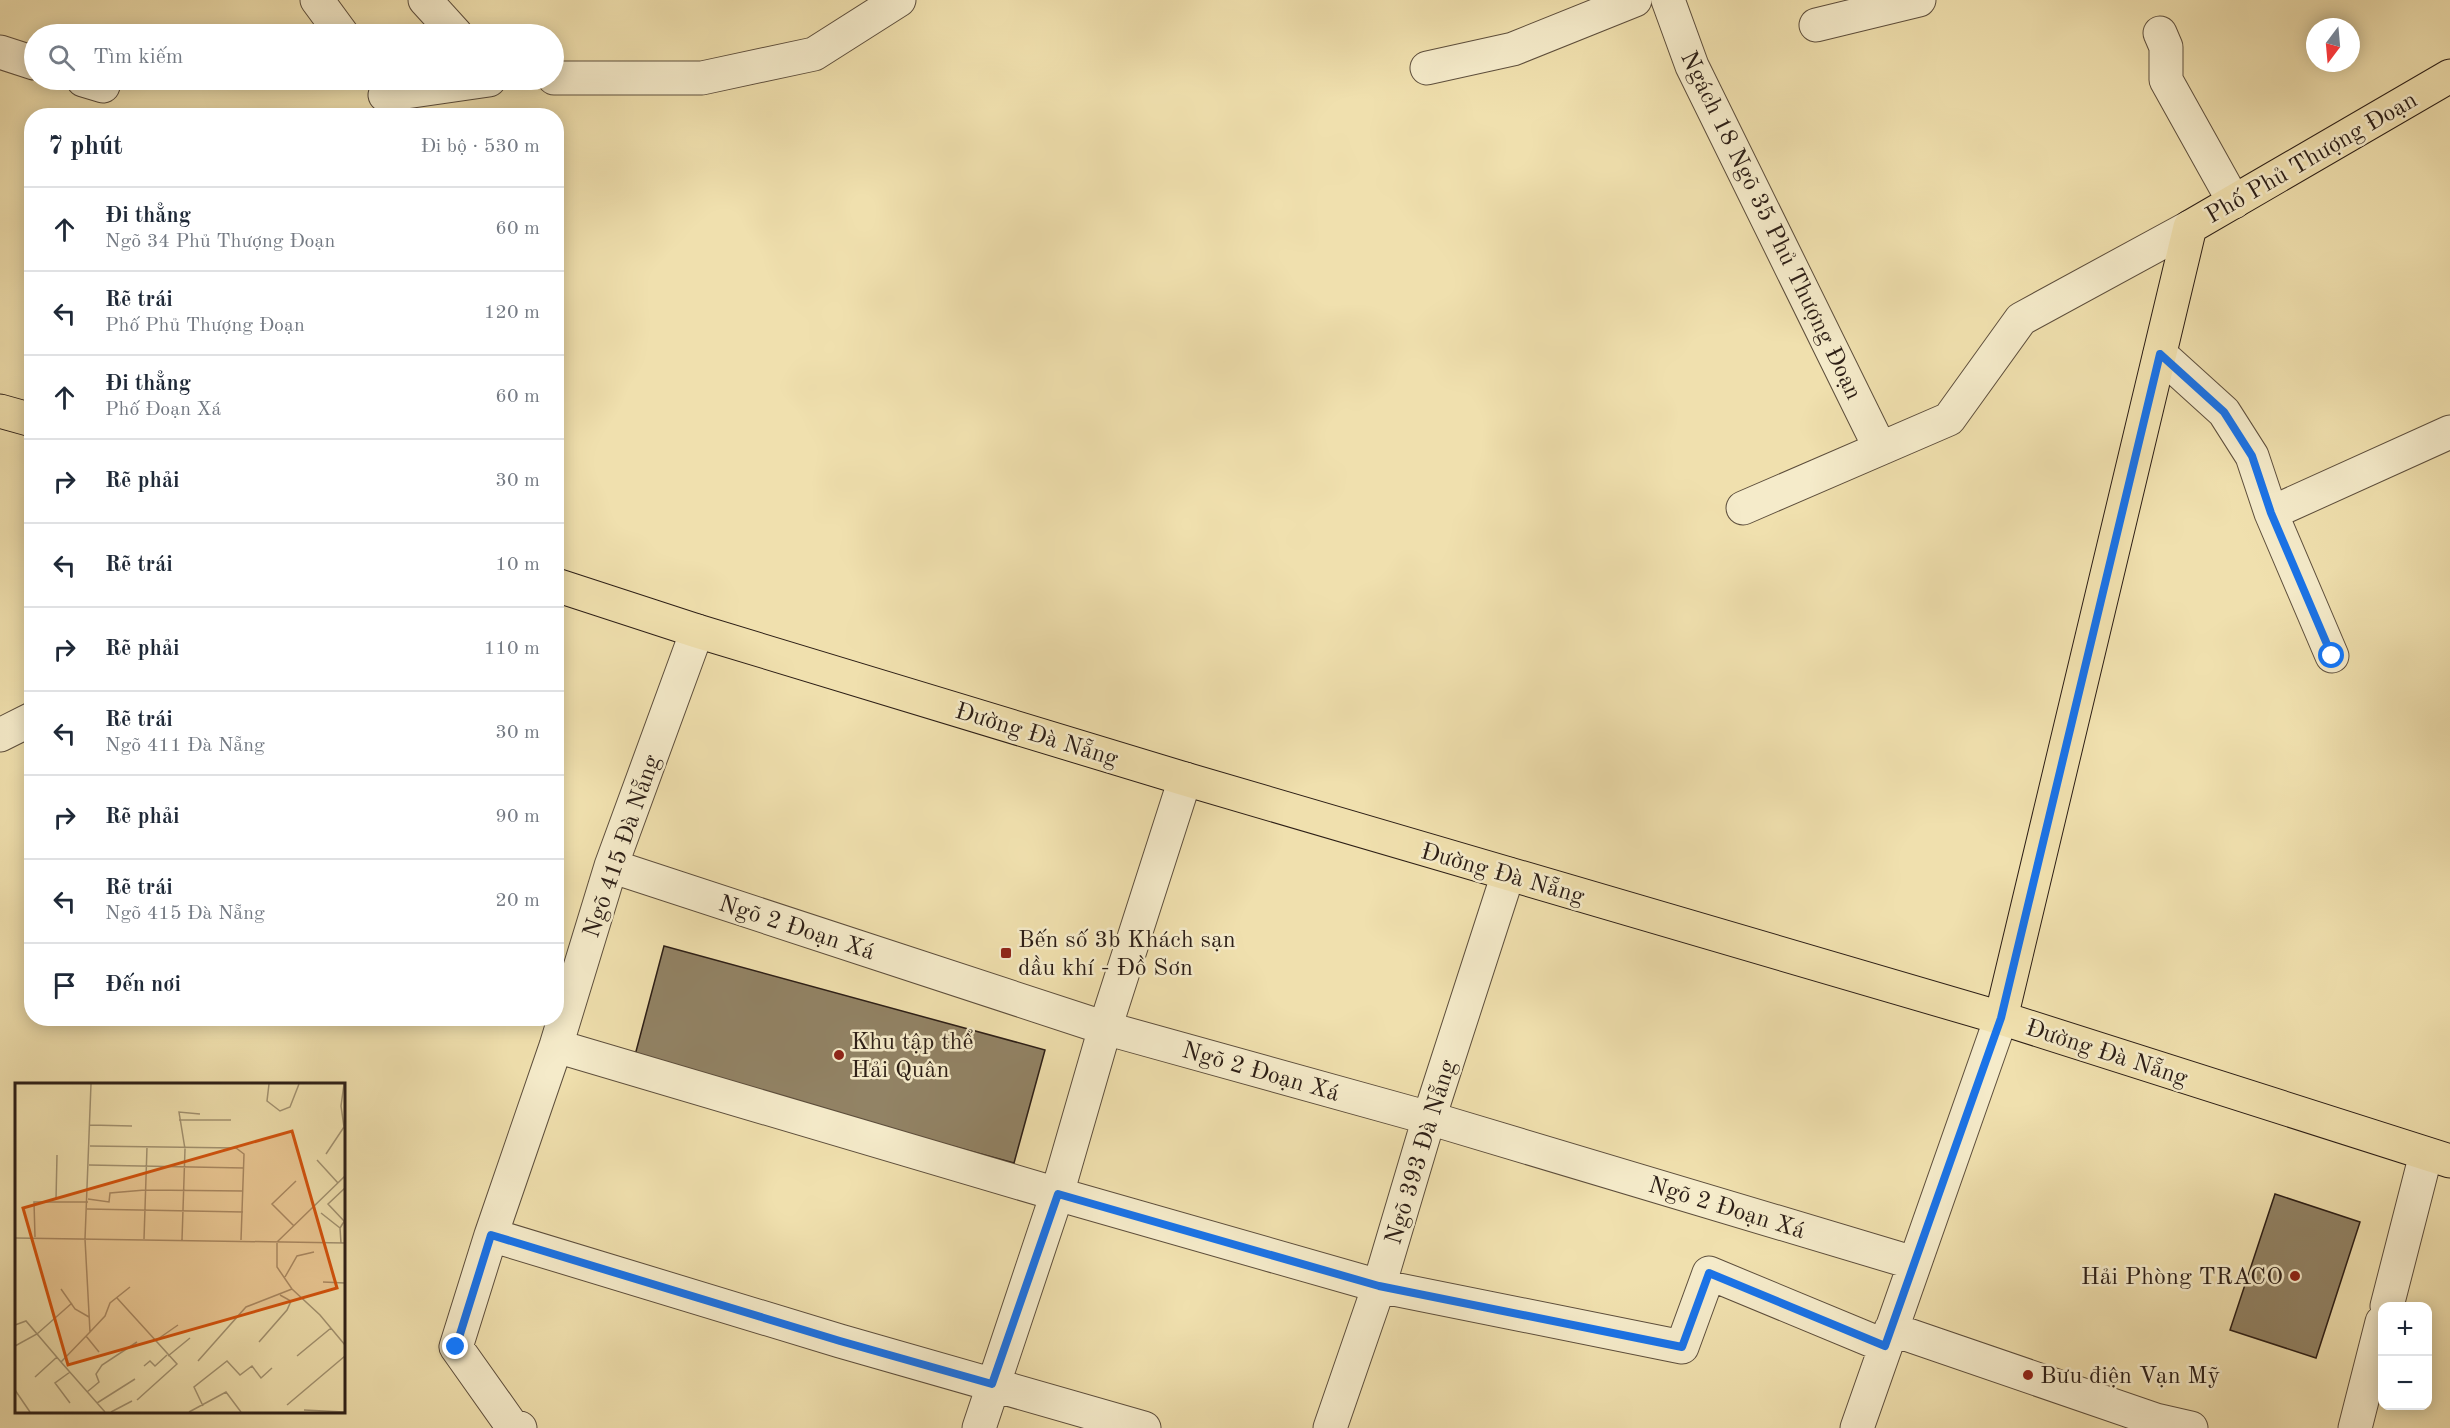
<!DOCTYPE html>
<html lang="vi">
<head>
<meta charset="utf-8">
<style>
	body { margin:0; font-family:"Old Standard TT",serif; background:#f2f2f3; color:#1f2937 }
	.controls { position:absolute; right:18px; bottom:18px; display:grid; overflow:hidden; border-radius:12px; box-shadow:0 3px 15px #0003 }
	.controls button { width:54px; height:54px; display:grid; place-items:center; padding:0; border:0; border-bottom:2px solid #e0e1e3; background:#fff; color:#1f2937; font:30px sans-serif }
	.compass { position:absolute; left:2306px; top:18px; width:54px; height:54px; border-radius:50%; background:#fff; box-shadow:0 3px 15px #0003; rotate:196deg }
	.stop { position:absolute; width:18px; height:18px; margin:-14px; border:4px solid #1a73e8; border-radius:50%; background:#fff }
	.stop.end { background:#1a73e8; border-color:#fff; box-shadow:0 2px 6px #0008 }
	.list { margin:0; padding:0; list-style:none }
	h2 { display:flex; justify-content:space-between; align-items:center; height:78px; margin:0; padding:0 24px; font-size:26px }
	h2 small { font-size:20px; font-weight:400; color:#747a83 }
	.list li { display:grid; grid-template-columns:39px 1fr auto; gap:18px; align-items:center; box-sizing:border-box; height:84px; padding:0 24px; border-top:2px solid #e0e1e3 }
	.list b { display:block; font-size:22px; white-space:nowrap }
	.list p { margin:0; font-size:20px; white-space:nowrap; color:#747a83 }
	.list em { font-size:20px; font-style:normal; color:#747a83 }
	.icon { flex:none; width:33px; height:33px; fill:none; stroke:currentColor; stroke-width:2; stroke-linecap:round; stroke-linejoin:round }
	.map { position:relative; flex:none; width:2450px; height:1428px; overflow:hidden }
	.search { position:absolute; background:#fff; box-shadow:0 3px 15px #0003; left:24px; top:24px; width:540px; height:66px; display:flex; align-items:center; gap:15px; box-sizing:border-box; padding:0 21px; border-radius:33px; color:#747a83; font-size:22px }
	.panel { position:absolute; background:#fff; box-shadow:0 3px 15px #0003; left:24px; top:108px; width:540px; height:918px; border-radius:24px }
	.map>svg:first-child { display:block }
	.building { fill:#928365; stroke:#2c1e16; stroke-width:1.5 }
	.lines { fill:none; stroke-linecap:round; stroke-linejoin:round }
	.minor-casing { stroke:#5d4e3c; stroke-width:35 }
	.major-casing { stroke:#2c1e16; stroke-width:35 }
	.minor { stroke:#f5ebca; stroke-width:33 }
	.major { stroke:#f0e0ae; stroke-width:33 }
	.route { stroke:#1a73e8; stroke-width:8 }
	.poi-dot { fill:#8f2418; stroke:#f5ebca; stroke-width:2 }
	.labels { text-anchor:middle; stroke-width:5; stroke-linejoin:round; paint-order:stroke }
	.street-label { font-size:24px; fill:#2c1e16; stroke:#f5ebca }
	.poi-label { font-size:24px; fill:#2c1e16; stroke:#f5ebca; text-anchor:start }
	.inset-road { fill:none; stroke:#a29271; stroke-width:1.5 }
	.view { fill:#d5530d; fill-opacity:0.15; stroke:#d5530d; stroke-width:3 }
	.inset-edge { fill:none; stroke:#2c1e16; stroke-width:3 }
</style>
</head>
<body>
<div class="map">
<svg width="2450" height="1428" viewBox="0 0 2450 1428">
	<rect width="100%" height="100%" fill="#f0e0ae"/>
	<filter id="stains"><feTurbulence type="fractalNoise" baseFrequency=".00333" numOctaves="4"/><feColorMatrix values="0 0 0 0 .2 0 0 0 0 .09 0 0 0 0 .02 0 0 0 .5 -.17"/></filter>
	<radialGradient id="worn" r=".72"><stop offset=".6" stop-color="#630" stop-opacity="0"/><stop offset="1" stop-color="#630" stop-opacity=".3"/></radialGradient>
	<!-- building -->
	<path class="building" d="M664,946L1045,1050L1014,1163L634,1059Z
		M2275,1194L2360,1222L2316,1358L2230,1330Z"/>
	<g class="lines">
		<!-- minor casing -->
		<g class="minor-casing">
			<path id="minor" d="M317,0L342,34
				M425,0L456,34
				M1668,0L1692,66L1880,448
				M1816,25L1919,0
				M2160,33L2166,47V80L2234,202
				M0,52L34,63
				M1427,68L1513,49L1635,0
				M554,78H702L814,54L899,0
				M83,80L103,86
				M385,95L489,80
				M2160,354L2224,412L2252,456L2271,513L2332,656
				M1743,508L1949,419L2021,319L2190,227
				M2271,513L2450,432
				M0,735L32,719
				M611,866L1105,1028L1429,1118L1914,1263
				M556,1046L1057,1194L1379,1286L1682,1347L1709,1273L1885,1346
				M491,1235L840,1341L1144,1428
				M2387,1306L2426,1154
				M1891,1329L2156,1420L2191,1428
				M520,1428L512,1426L456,1347L491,1235L556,1046L611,866L697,631
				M979,1428L1057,1194L1105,1028L1185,779
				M1330,1428L1379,1286L1429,1118L1508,874
				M1857,1428L2001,1018
				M2355,1428L2382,1322"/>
		</g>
		<!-- major casing -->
		<g class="major-casing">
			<path id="major" d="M0,411L32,420
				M556,585L697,631L1185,779L2001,1018L2450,1161
				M2001,1018L2190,227L2450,76"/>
		</g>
		<!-- minor -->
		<use href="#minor" class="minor"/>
		<!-- major -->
		<use href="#major" class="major"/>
	</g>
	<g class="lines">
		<!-- route -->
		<path class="route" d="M456,1347L491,1235L840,1341L992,1384L1058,1194L1379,1286L1682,1347L1709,1273L1885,1346L2001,1018L2160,354L2224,412L2252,456L2271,513L2332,656"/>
	</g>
	<!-- markers -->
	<g class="poi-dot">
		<rect x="1000" y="947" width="12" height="12" rx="3"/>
		<circle cx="839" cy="1055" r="6"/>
		<circle cx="2295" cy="1276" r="6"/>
		<circle cx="2028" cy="1375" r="6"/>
	</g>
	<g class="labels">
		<!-- street labels -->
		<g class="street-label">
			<text transform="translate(2311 157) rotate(-30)" y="8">Phố Phủ Thượng Đoạn</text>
			<text transform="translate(1772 225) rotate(64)" y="8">Ngách 18 Ngõ 35 Phủ Thượng Đoạn</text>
			<text transform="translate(1037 734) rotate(17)" y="8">Đường Đà Nẵng</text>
			<text transform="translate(621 846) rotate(-71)" y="8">Ngõ 415 Đà Nẵng</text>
			<text transform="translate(1503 873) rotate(16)" y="8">Đường Đà Nẵng</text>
			<text transform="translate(797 927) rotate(18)" y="8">Ngõ 2 Đoạn Xá</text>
			<text transform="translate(2107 1052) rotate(18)" y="8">Đường Đà Nẵng</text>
			<text transform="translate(1261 1071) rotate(16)" y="8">Ngõ 2 Đoạn Xá</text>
			<text transform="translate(1420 1152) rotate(-73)" y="8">Ngõ 393 Đà Nẵng</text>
			<text transform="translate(1727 1207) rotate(17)" y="8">Ngõ 2 Đoạn Xá</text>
		</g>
		<!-- poi labels -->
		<g class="poi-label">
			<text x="1018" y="947">Bến số 3b Khách sạn<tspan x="1018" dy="28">dầu khí - Đồ Sơn</tspan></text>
			<text x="851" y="1049">Khu tập thể<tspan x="851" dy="28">Hải Quân</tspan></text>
			<text x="2283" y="1284" text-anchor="end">Hải Phòng TRACO</text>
			<text x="2040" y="1383">Bưu điện Vạn Mỹ</text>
		</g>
	</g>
	<!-- overview -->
	<g transform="translate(15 1083)">
		<rect width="330" height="330" fill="#f0e0ae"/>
		<path class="inset-road" d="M254,1L252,18L265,28L275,24L284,1M164,37H216M75,42L117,43M75,63L221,65L229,71L226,157M311,71L329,44L326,23L329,1M302,77L323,100M74,82L229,85M330,93L262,159V184L277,206L305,232L330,262M73,116L94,119L95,110L130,107L228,108M41,117L42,72M72,126L228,129M306,130L325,145M329,138L313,121L330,105M279,143L257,121L281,98M20,154L19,119H73M0,155L330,160M70,156L76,1M70,156L75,249L46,279L90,329M129,156L132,64M167,157L170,66L164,29L185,31M326,160L325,145L330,137M270,194L282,173L299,169M308,199L330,200M46,206L60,226L74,234M102,215L162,281L122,317M0,242L11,238L46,279M75,249L90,233L95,220L115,204M71,253L84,269M140,258L163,242M244,259L272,227L276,218L265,212M0,263L22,251L57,220M153,273L175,255M282,273L316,245M183,278L231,224L277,206M129,283L135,278L140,283L152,272M20,294L42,274M0,307L15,329M72,309L84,299L81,291L87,282L122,259M55,320L40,300L55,289M82,320L120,296M272,322L330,273M188,323L179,304L212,278L225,292L237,283L246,295L257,285M289,327L329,329M96,329L117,318M174,329L211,309L226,329"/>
		<path class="view" d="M277,48L322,205L53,282L8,125Z"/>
		<rect width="330" height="330" class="inset-edge"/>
	</g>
	<rect width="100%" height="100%" filter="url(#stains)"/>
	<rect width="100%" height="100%" fill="url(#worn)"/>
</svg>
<div class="controls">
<button>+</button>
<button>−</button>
</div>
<svg class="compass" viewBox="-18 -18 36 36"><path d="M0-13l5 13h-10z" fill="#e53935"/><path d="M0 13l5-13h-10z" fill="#747a83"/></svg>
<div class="stop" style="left:2332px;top:656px"></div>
<div class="stop end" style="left:456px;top:1347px"></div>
<div class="search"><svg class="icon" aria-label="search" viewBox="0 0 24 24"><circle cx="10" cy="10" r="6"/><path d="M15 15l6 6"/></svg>Tìm kiếm</div>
<section class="panel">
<h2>7 phút<small>Đi bộ · 530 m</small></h2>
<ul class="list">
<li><svg class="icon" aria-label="ahead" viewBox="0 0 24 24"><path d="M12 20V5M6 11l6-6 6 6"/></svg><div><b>Đi thẳng</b><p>Ngõ 34 Phủ Thượng Đoạn</p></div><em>60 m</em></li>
<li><svg class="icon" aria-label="left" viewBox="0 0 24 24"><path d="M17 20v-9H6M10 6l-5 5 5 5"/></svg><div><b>Rẽ trái</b><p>Phố Phủ Thượng Đoạn</p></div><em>120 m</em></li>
<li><svg class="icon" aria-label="ahead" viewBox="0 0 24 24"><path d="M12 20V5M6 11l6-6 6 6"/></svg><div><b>Đi thẳng</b><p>Phố Đoạn Xá</p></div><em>60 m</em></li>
<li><svg class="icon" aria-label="right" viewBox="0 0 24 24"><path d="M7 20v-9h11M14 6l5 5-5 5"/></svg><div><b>Rẽ phải</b></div><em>30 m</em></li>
<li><svg class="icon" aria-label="left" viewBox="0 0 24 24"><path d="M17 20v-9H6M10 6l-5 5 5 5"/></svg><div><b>Rẽ trái</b></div><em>10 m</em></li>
<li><svg class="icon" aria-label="right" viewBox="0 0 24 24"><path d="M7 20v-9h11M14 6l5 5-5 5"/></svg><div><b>Rẽ phải</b></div><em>110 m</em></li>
<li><svg class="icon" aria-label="left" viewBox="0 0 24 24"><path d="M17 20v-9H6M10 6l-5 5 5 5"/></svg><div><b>Rẽ trái</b><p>Ngõ 411 Đà Nẵng</p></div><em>30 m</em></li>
<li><svg class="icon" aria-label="right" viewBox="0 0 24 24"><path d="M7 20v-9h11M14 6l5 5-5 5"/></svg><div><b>Rẽ phải</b></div><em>90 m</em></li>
<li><svg class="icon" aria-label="left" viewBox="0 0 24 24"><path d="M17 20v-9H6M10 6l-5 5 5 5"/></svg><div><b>Rẽ trái</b><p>Ngõ 415 Đà Nẵng</p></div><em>20 m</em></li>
<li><svg class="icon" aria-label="arrive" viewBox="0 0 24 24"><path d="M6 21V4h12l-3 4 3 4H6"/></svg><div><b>Đến nơi</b></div></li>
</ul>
</section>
</div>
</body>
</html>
